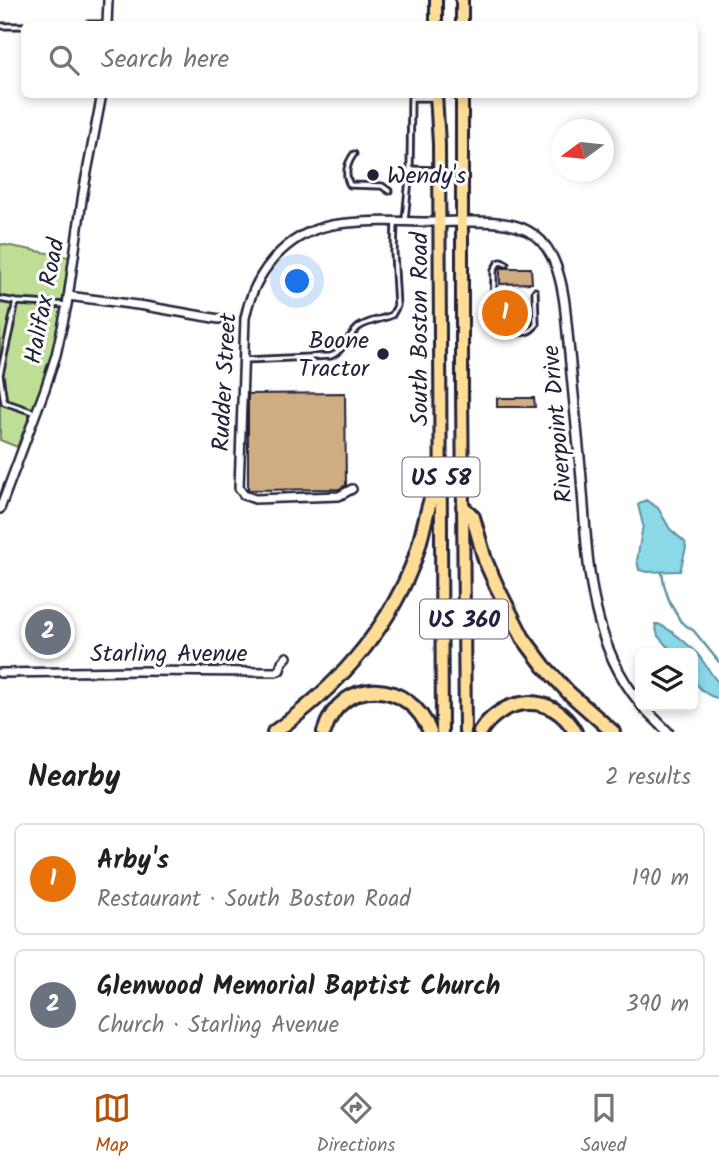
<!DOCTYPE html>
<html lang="en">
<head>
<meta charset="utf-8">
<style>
	body { margin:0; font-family:Kalam,sans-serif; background:#f2f2f2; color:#202124 }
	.controls { position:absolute; right:21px; bottom:21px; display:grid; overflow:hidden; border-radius:10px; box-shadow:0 4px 10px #0003 }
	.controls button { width:63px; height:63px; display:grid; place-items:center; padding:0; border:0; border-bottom:2px solid #e0e0e0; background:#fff; color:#202124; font:35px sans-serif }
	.compass { position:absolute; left:551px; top:119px; width:63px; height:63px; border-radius:50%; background:#fff; box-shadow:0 4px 10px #0003; rotate:255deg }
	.you { position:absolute; left:298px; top:282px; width:24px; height:24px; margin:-18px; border:5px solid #fff; border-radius:50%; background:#1a73e8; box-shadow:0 0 0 10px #1a73e833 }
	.badge { display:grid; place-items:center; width:46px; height:46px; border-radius:50%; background:#b45309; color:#fff; font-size:23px; font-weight:700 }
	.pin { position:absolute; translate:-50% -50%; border:4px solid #fff; box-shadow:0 2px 7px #0006 }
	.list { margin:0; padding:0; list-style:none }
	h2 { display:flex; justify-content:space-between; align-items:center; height:91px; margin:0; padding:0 28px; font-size:30px }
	h2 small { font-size:23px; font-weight:400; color:#757577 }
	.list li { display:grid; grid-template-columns:46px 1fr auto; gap:21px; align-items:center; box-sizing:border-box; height:112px; margin:0 14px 14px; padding:0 14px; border:2px solid #e0e0e0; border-radius:10px }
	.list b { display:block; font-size:26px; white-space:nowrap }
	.list p { margin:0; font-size:23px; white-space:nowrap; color:#757577 }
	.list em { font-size:23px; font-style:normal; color:#757577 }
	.icon { flex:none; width:38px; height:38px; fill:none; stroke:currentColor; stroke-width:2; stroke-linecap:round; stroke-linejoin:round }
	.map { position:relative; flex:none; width:719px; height:732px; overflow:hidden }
	.search { position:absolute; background:#fff; box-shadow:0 4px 10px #0003; left:21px; right:21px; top:21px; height:77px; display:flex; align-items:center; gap:18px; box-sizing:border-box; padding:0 24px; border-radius:10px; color:#757577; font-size:26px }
	.sheet { height:343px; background:#fff }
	nav { display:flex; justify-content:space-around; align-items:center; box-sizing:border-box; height:98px; border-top:2px solid #e0e0e0; background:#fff; font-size:19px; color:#757577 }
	nav a { display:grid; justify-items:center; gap:4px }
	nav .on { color:#b45309 }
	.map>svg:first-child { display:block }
	.green { fill:#bede96; stroke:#708068; stroke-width:2 }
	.water { fill:#89d9e6; stroke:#6090a2; stroke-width:2 }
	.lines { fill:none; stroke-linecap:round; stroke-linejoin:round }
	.stream { stroke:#6090a2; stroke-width:2.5 }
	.building { fill:#d0ac82; stroke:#22223b; stroke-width:2 }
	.service-casing { stroke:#22223b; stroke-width:9 }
	.minor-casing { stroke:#22223b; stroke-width:12 }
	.tertiary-casing { stroke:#22223b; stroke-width:13 }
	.trunk-casing { stroke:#22223b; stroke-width:16 }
	.motorway-casing { stroke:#22223b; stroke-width:18 }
	.service { stroke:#fff; stroke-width:3.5 }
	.minor { stroke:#fff; stroke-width:7 }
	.tertiary { stroke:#fff; stroke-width:8 }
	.trunk { stroke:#ffdd96; stroke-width:10 }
	.motorway { stroke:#ffdd96; stroke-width:12 }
	.poi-dot { fill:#22223b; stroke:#fff; stroke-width:2.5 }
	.labels { text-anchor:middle; stroke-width:6; stroke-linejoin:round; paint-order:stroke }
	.shield { fill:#fff; stroke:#646476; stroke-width:2 }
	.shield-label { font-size:23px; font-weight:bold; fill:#22223b }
	.poi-label { font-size:24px; fill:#22223b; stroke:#fff; text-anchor:start }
	.street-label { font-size:24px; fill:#22223b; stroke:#fff }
</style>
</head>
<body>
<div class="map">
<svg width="719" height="732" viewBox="0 0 719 732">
	<rect width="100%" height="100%" fill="#fff"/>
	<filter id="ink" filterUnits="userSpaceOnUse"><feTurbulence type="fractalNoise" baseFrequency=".0143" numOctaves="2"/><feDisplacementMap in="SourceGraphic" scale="14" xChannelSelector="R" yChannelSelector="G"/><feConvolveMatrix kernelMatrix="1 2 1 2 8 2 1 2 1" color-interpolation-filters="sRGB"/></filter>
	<g filter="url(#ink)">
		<!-- green -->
		<path class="green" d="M0,244L69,257C64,291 60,326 50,359C41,389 29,418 17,447L0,440Z"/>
		<!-- water -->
		<path class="water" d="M646,500L658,508L670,529L685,542L686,548L680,571L647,572L639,570L637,560L643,525L638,505Z
			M658,624C672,630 694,648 702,660C708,668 712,676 719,683V698C709,698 696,687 693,677C691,671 693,660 693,653H673L658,636L655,624Z"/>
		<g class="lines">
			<!-- stream -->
			<path class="stream" d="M662,572L664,585L670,603L681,622L694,631L719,662"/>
		</g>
		<!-- building -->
		<path class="building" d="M500,268H531L532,283L500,284Z
			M531,303L532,323L529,326H499L497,321L498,304Z
			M345,393L346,485L339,489L248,490V394Z
			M497,398H534L535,407H497Z"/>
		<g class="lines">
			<!-- service casing -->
			<g class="service-casing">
				<path id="service" d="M87,24H105
					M0,26H24
					M434,98H411L410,169L437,170
					M354,154C347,163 344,175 350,185L382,186L389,191
					M405,220L410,169
					M506,264L501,262L498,263L494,270L493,322L496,330L500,332C513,332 529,337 536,324L535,291
					M0,299L16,302
					M245,360L331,356C344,350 348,336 359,327C370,320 381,320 392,315L397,306L394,253L395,222
					M0,374L16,302L67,305
					M0,375L4,402L36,413"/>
			</g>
			<!-- minor casing -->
			<g class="minor-casing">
				<path id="minor" d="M107,24L108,0
					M68,296L145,306L219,319
					M352,489L339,496L255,499L244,495L239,488L245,318C254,273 285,234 332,225C366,219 404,222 440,222
					M0,509L45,389L56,355L67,305L83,193L102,94
					M0,673L137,671L276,672L280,670L282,662L287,657"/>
			</g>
			<!-- tertiary casing -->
			<g class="tertiary-casing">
				<path id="tertiary" d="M440,222C516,220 554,218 565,307C570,362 576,418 581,473C588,554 586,637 640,703
					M642,706L668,732"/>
			</g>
			<!-- trunk casing -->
			<g class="trunk-casing">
				<path id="trunk" d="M436,0V24
					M462,0V24
					M436,94L439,144L442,732
					M462,94V390L465,732"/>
			</g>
			<!-- motorway casing -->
			<g class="motorway-casing">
				<path id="motorway" d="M463,507L473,517L485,560L497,587L523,638L544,666L569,693L613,732
					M274,732C334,690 385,634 412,566C421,544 424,521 431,499C434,490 438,482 441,474
					M324,732C341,675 410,679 430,732
					M480,732C503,696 553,691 575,732"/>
			</g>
			<!-- service -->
			<use href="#service" class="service"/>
			<!-- minor -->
			<use href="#minor" class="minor"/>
			<!-- tertiary -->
			<use href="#tertiary" class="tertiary"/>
			<!-- trunk -->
			<use href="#trunk" class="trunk"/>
			<!-- motorway -->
			<use href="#motorway" class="motorway"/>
		</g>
	</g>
	<!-- markers -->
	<g class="poi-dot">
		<circle cx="373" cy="175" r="7"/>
		<circle cx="383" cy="354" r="7"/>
	</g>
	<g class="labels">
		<!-- shield labels -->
		<g class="shield">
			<rect x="402.5" y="457.5" width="77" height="39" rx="5"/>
			<rect x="420" y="599.5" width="88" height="39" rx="5"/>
		</g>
		<g class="shield-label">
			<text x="441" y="485">US 58</text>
			<text x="464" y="627">US 360</text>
		</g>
		<!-- poi labels -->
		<g class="poi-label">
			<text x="387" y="183">Wendy's</text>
			<text x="369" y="348" text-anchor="end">Boone<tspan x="369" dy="28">Tractor</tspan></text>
		</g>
		<!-- street labels -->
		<g class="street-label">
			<text transform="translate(44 301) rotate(-79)" y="8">Halifax Road</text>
			<text transform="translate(419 329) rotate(-90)" y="8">South Boston Road</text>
			<text transform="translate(224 382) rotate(-87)" y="8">Rudder Street</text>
			<text transform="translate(557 424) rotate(-95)" y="8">Riverpoint Drive</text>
			<text x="169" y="661">Starling Avenue</text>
		</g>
	</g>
</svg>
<div class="controls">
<button><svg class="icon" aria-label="layers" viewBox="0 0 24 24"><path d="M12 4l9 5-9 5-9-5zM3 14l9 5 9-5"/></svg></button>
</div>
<svg class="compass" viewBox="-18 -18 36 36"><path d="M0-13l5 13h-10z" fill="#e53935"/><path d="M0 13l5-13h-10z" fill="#757577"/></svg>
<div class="you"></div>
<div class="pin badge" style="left:505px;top:313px;background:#e8710a">1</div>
<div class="pin badge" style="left:48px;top:632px;background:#6b7280">2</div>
<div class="search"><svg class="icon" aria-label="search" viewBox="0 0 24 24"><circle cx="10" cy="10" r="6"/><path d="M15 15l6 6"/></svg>Search here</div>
</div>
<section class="sheet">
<h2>Nearby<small>2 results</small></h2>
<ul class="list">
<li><span class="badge" style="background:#e8710a">1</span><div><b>Arby's</b><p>Restaurant · South Boston Road</p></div><em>190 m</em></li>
<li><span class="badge" style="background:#6b7280">2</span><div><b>Glenwood Memorial Baptist Church</b><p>Church · Starling Avenue</p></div><em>390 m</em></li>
</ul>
</section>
<nav>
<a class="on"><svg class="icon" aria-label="map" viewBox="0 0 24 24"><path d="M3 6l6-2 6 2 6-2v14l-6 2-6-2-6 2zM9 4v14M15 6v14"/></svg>Map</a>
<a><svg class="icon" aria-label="directions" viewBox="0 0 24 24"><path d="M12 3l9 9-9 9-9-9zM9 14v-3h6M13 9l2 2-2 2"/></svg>Directions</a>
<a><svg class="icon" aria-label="saved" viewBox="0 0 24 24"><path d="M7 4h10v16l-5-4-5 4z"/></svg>Saved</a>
</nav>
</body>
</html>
